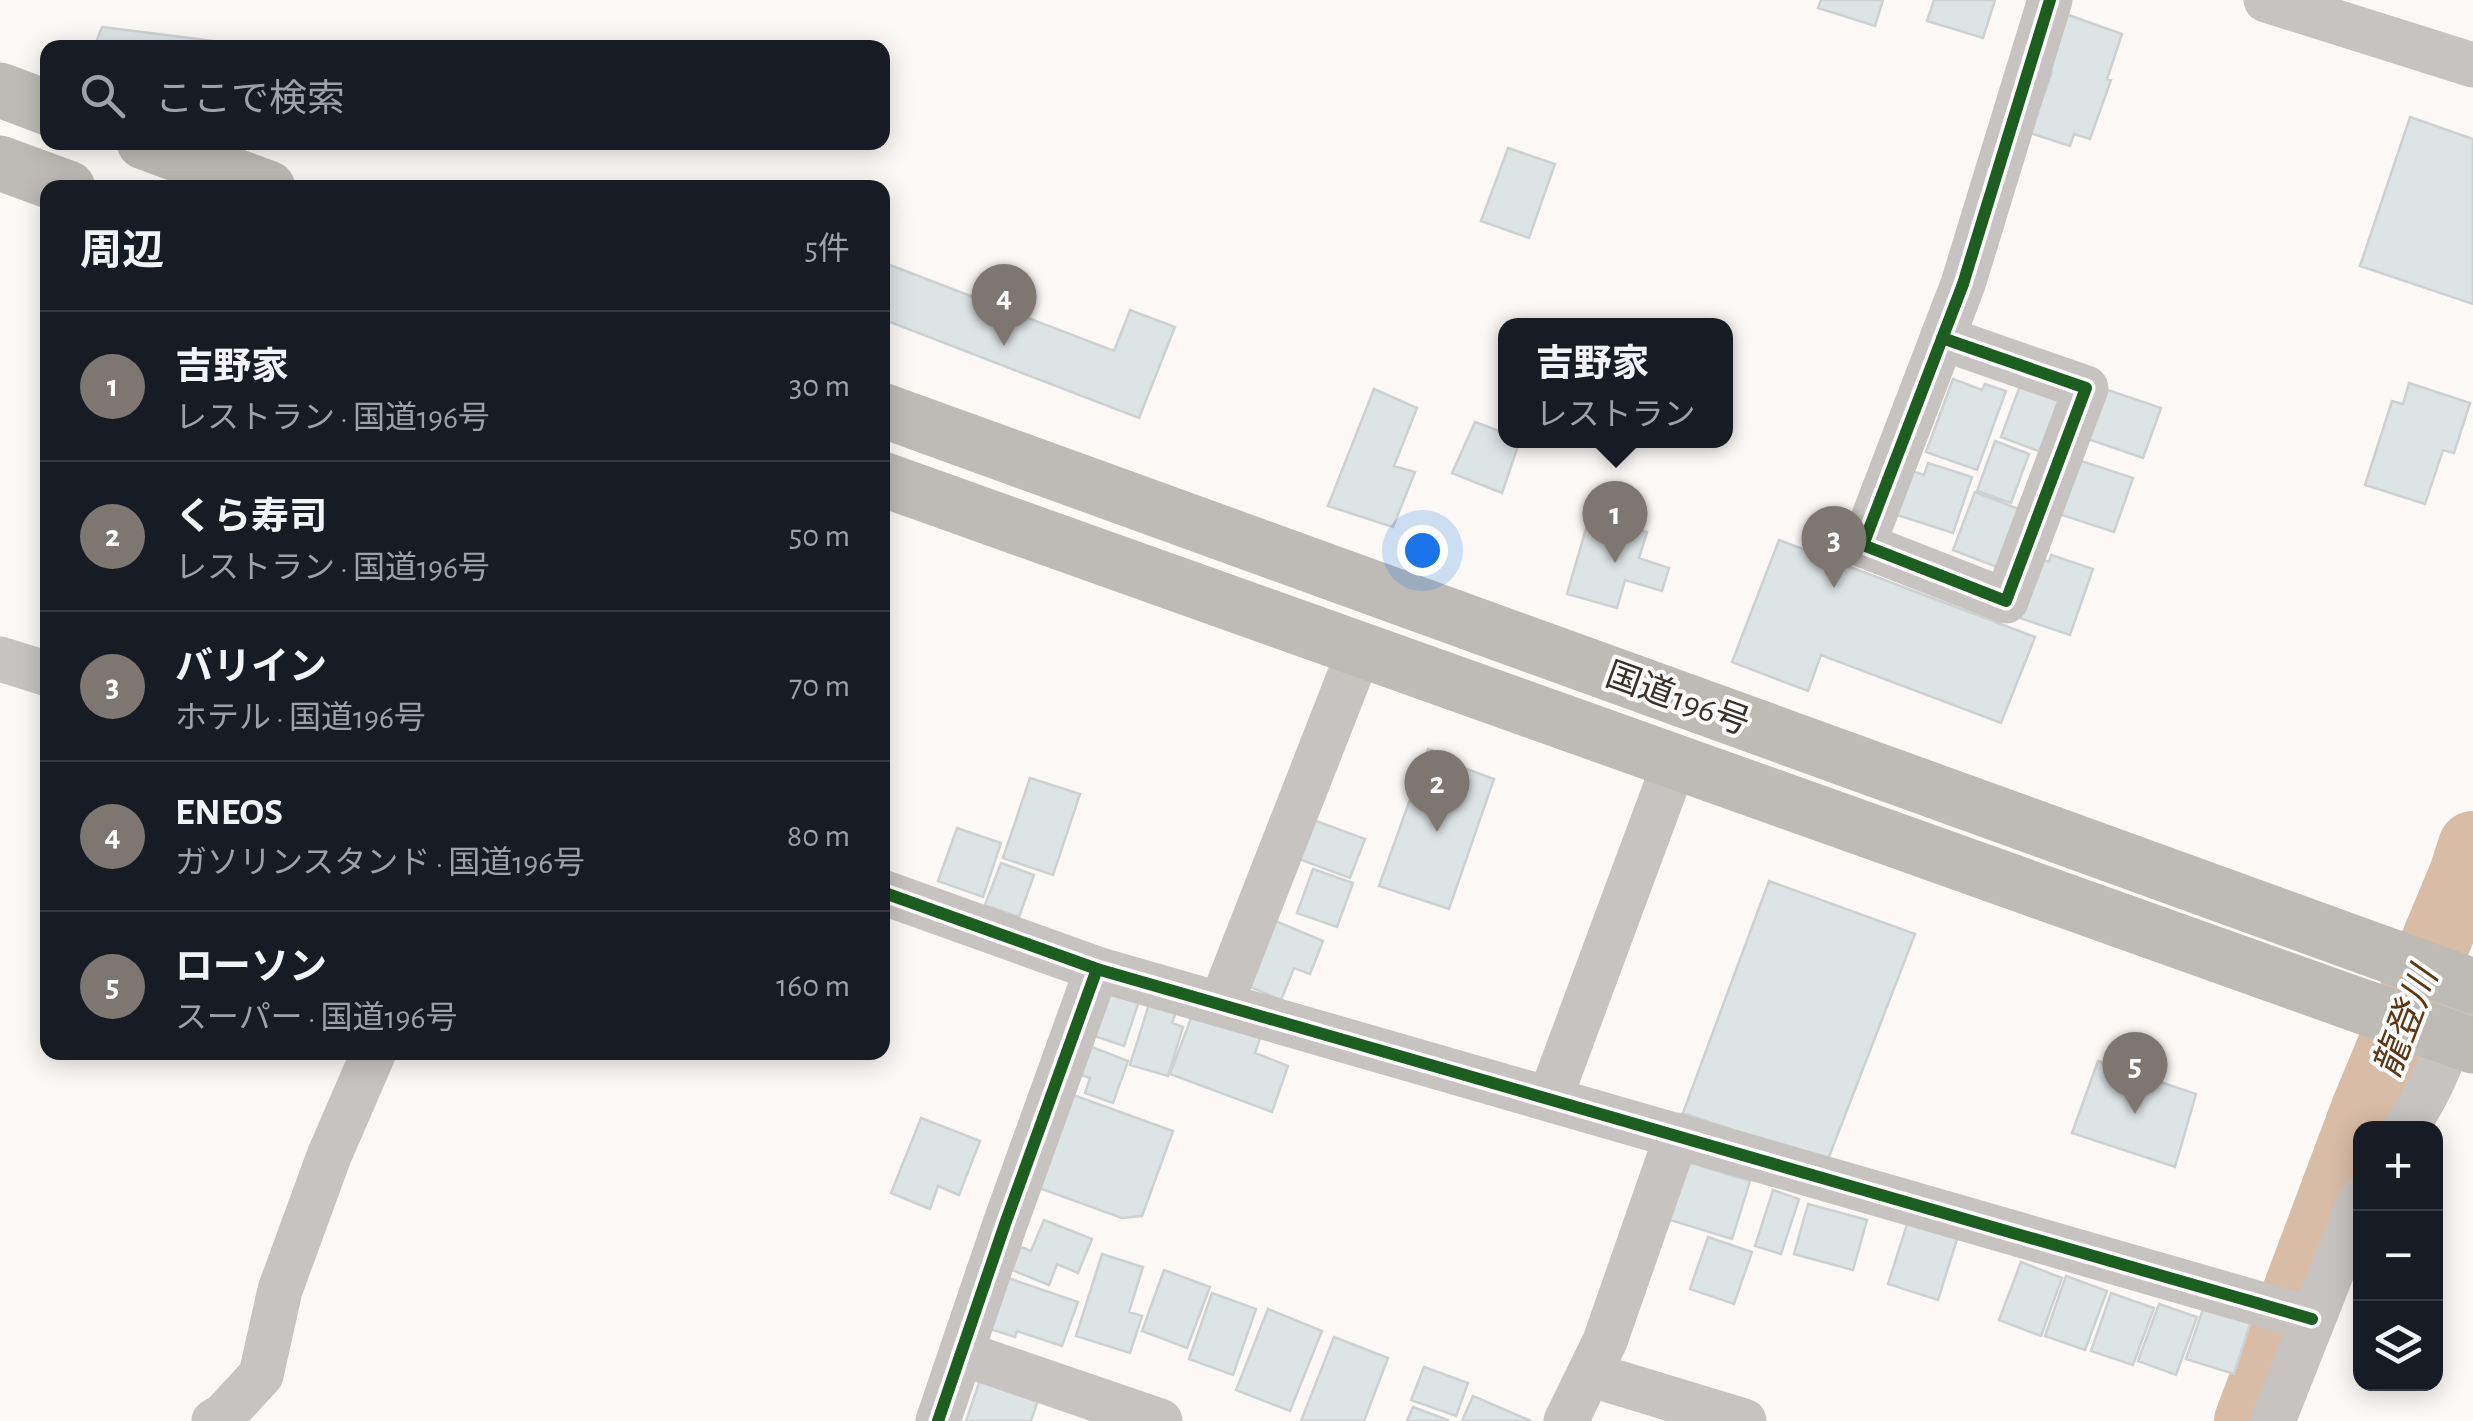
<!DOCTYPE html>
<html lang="ja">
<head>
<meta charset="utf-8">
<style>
	body { margin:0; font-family:"Alegreya Sans","Noto Sans JP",sans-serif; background:#242831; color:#f1f3f6 }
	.controls { position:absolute; right:30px; bottom:30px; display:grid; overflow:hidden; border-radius:20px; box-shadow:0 5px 25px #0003 }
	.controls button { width:90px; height:90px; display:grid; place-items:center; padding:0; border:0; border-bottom:2px solid #363941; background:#171b24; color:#f1f3f6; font:50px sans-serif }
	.you { position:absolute; left:1422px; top:550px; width:35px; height:35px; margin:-25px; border:8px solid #fff; border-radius:50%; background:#1a73e8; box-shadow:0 0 0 15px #1a73e833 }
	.badge { display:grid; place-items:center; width:65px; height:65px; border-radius:50%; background:#7d7671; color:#fff; font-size:32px; font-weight:700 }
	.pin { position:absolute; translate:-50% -82px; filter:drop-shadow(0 2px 5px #0008) }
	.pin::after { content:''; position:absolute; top:52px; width:35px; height:30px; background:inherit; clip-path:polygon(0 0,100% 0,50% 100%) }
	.popup { position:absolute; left:1498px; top:318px; width:235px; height:130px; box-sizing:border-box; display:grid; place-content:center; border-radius:20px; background:#171b24; filter:drop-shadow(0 2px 8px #0005); font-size:32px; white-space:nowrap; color:#9ea1a6 }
	.popup b { font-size:38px; color:#f1f3f6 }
	.popup::after { content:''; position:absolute; left:50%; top:100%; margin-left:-20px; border:20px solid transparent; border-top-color:#171b24 }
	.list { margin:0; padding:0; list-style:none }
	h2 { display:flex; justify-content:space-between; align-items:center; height:130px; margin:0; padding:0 40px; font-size:42px }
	h2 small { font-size:32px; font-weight:400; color:#9ea1a6 }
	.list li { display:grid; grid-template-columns:65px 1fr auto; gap:30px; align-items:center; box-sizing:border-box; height:150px; padding:0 40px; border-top:2px solid #363941 }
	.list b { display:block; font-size:38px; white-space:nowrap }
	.list p { margin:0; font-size:32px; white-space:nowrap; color:#9ea1a6 }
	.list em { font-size:32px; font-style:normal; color:#9ea1a6 }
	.icon { flex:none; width:55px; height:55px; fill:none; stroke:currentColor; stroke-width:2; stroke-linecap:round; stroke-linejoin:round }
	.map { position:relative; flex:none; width:2473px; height:1421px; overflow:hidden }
	.search { position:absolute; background:#171b24; box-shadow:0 5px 25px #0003; left:40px; top:40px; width:850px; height:110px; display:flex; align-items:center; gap:25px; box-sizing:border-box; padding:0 35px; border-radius:20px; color:#9ea1a6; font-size:38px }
	.panel { position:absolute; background:#171b24; box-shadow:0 5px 25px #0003; left:40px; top:180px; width:850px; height:880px; border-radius:20px }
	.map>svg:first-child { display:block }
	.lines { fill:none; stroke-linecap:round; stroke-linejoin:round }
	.river { stroke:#d9bca6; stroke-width:70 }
	.building { fill:#dde4e5; stroke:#cdd1d2; stroke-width:2.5 }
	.minor { stroke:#c7c3c0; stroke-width:45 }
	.trunk { stroke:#bebab6; stroke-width:55 }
	.cycleway-casing { stroke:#fff; stroke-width:19 }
	.cycleway { stroke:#1b5e20; stroke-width:12 }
	.labels { text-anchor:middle; stroke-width:8; stroke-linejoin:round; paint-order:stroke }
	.street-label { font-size:35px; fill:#393029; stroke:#fff }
	.water-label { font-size:38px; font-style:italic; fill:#5e3712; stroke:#fff }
</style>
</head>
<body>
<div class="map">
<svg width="2473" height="1421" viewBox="0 0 2473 1421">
	<rect width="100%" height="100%" fill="#fbf8f6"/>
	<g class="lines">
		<!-- river -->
		<path class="river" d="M2249,1421L2366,1109L2464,874L2473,846"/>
	</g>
	<!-- building -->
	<path class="building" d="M1821,0H1883L1875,26L1818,8Z
		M1934,0H1995L1983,38L1927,21Z
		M2063,13L2122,34L2107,79L2111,80L2090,139L2074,134L2070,146L2030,133L2052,72L2043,69Z
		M102,27L222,42L220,48H94Z
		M2410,117L2473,139V304L2360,266Z
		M1508,148L1555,164L1529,238L1481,221Z
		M882,262L1114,351L1130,310L1175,327L1139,418L882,319Z
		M1953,379L1982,390L1985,384L2006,391L1977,470L1926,452Z
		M2021,383L2062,397L2041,452L2001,437Z
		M2409,383L2470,403L2454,453L2443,450L2425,504L2365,485L2392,401L2403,404Z
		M2099,387L2161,408L2143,458L2082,437Z
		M1374,389L1417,408L1394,466L1415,472L1393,527L1328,506Z
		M1475,422L1505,433V440H1520L1502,493L1452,473Z
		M1995,441L2029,454L2011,503L1977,491Z
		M2072,458L2133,478L2114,532L2053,512Z
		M1928,463L1972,477L1953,533L1897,515L1912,471L1924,475Z
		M1975,492L2021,510L1999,568L1953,550Z
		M1590,515L1647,532L1639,558L1669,568L1662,591L1625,580L1617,608L1567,594Z
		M1779,540L2035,637L2001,723L1821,655L1808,691L1732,662Z
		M2051,555L2093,569L2070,635L2014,616L2034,557L2049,562Z
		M1428,749L1458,759L1456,765L1494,779L1449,909L1379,886Z
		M1030,778L1080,794L1053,875L1003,858Z
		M1305,817L1365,839L1350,878L1291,856Z
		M957,828L1001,843L983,897L938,881Z
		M1001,863L1034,875L1019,917L985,905Z
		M1313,869L1353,883L1337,927L1297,913Z
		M1769,881L1915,934L1827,1162L1683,1113Z
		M1266,917L1323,941L1310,974L1294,968L1281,1000L1239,982Z
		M1102,982L1141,995L1124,1046L1085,1033Z
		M1150,1001L1177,1009L1172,1023L1183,1027L1168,1076L1130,1065Z
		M1193,1013L1260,1038L1255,1053L1288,1066L1272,1112L1170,1074Z
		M1084,1044L1128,1061L1113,1103L1085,1093L1090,1078L1073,1072Z
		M2098,1061L2196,1094L2175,1167L2072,1133Z
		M1073,1095L1173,1131L1142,1216L1122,1218L1039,1188Z
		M921,1118L980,1141L959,1195L938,1186L930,1209L891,1193Z
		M1688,1162L1750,1181L1732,1239L1670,1220Z
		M1773,1190L1799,1199L1781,1254L1755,1246Z
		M1808,1204L1867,1220L1853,1270L1794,1254Z
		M1044,1220L1092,1239L1078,1273L1057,1264L1049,1285L1012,1270L1021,1247L1031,1251Z
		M1908,1221L1958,1236L1938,1300L1888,1284Z
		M1708,1237L1752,1252L1734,1304L1690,1289Z
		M1102,1254L1143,1267L1129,1312L1142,1316L1130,1353L1076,1336Z
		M2021,1262L2062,1278L2041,1336L1999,1320Z
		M1164,1270L1210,1287L1187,1348L1142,1331Z
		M2066,1276L2107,1291L2085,1350L2045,1336Z
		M1008,1278L1078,1302L1062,1346L1017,1331L1015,1337L990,1329Z
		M1212,1293L1256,1309L1233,1375L1189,1359Z
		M2111,1293L2154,1308L2133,1365L2091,1351Z
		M2159,1304L2197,1317L2176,1375L2138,1361Z
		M2204,1306L2251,1321L2234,1374L2186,1359Z
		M1268,1309L1322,1331L1290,1411L1236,1390Z
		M1334,1337L1388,1358L1364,1421H1301Z
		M1424,1367L1468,1383L1456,1416L1411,1400Z
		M982,1374L1040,1394L1031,1421H966Z
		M1473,1396L1531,1421H1462Z
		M1413,1407L1448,1420V1421H1407Z"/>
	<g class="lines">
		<!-- minor -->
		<path class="minor" d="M2266,0L2473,65
			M1942,338L2086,388L2006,601L1863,545L1963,284L2050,0
			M0,659L48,674
			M882,892L1097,969L2312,1319
			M1221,1004L1360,649
			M1550,1098L1675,762
			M2405,1128C2436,1087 2449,1036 2473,989
			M961,1353L1160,1421
			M1589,1374L1744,1421
			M214,1421L224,1415L261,1375L280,1290L329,1156L374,1052
			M938,1421L1005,1224L1097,969
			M1566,1421L1605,1341L1677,1135
			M2273,1421L2360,1201"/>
		<!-- trunk -->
		<path class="trunk" d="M0,90L48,108
			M144,142L268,188
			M0,163L68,188
			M882,410L2473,986
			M882,479L2473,1046"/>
		<!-- cycleway casing -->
		<g class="cycleway-casing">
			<path id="cycleway" d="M1942,338L2086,388L2006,601L1863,545L1963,284L2050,0
				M882,892L1097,969L2312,1319
				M938,1421L1005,1224L1097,969"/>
		</g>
		<!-- cycleway -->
		<use href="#cycleway" class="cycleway"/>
	</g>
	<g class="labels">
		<!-- street labels -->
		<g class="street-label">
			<text transform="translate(1678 698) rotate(20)" y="12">国道196号</text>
		</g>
		<!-- water labels -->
		<g class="water-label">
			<text transform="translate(2405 1022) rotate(-69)" y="13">龍登川</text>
		</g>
	</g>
</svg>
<div class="controls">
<button>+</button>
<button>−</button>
<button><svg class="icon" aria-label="layers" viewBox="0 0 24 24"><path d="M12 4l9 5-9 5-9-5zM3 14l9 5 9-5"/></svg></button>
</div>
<div class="you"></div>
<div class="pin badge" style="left:1615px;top:563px">1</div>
<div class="popup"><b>吉野家</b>レストラン</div>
<div class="pin badge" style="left:1437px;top:832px">2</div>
<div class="pin badge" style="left:1834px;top:588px">3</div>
<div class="pin badge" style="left:1004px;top:346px">4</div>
<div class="pin badge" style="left:2135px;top:1114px">5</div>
<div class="search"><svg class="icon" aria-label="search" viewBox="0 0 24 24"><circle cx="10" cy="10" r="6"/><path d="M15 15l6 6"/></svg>ここで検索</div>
<section class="panel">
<h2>周辺<small>5件</small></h2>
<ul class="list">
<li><span class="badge">1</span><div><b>吉野家</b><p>レストラン · 国道196号</p></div><em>30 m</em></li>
<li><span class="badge">2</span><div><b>くら寿司</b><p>レストラン · 国道196号</p></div><em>50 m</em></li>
<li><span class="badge">3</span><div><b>バリイン</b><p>ホテル · 国道196号</p></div><em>70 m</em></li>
<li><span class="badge">4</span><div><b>ENEOS</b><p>ガソリンスタンド · 国道196号</p></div><em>80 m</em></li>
<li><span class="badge">5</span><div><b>ローソン</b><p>スーパー · 国道196号</p></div><em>160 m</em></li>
</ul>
</section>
</div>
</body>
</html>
